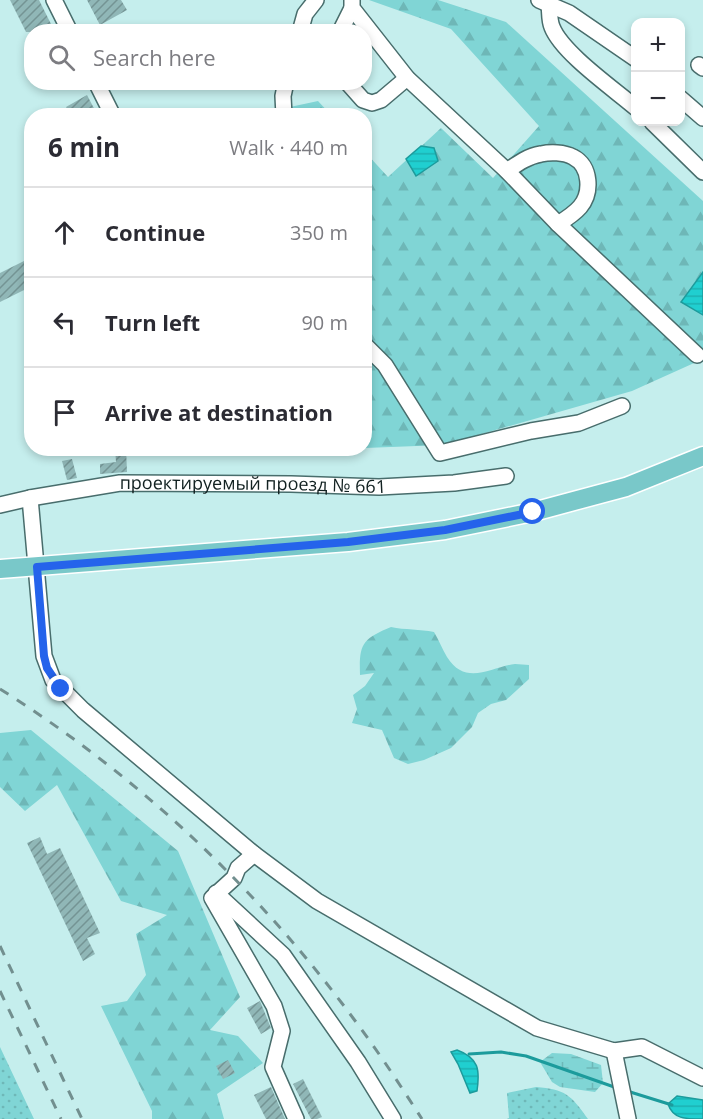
<!DOCTYPE html>
<html lang="en">
<head>
<meta charset="utf-8">
<style>
	body { margin:0; font-family:"Open Sans",sans-serif; background:#f2f2f3; color:#2b2b33 }
	.controls { position:absolute; right:18px; top:18px; display:grid; overflow:hidden; border-radius:12px; box-shadow:0 3px 9px #0003 }
	.controls button { width:54px; height:54px; display:grid; place-items:center; padding:0; border:0; border-bottom:2px solid #e1e1e2; background:#fff; color:#2b2b33; font:30px sans-serif }
	.stop { position:absolute; width:18px; height:18px; margin:-14px; border:4px solid #2563eb; border-radius:50%; background:#fff }
	.stop.end { background:#2563eb; border-color:#fff; box-shadow:0 2px 6px #0008 }
	.list { margin:0; padding:0; list-style:none }
	h2 { display:flex; justify-content:space-between; align-items:center; height:78px; margin:0; padding:0 24px; font-size:26px }
	h2 small { font-size:20px; font-weight:400; color:#7c7c81 }
	.list li { display:grid; grid-template-columns:39px 1fr auto; gap:18px; align-items:center; box-sizing:border-box; height:90px; padding:0 24px; border-top:2px solid #e1e1e2 }
	.list b { display:block; font-size:22px; white-space:nowrap }
	.list em { font-size:20px; font-style:normal; color:#7c7c81 }
	.icon { flex:none; width:33px; height:33px; fill:none; stroke:currentColor; stroke-width:2; stroke-linecap:round; stroke-linejoin:round }
	.map { position:relative; flex:none; width:703px; height:1119px; overflow:hidden }
	.search { position:absolute; background:#fff; box-shadow:0 3px 9px #0003; left:24px; top:24px; width:348px; height:66px; display:flex; align-items:center; gap:15px; box-sizing:border-box; padding:0 21px; border-radius:24px; color:#7c7c81; font-size:22px }
	.panel { position:absolute; background:#fff; box-shadow:0 3px 9px #0003; left:24px; top:108px; width:348px; height:348px; border-radius:24px }
	.map>svg:first-child { display:block }
	.green { fill:url(#green-dots) }
	.forest { fill:url(#forest-firs) }
	.wetland { fill:url(#wetland-marsh) }
	.water { fill:url(#water-rules); stroke:#1c9b9c; stroke-width:1.5 }
	.lines { fill:none; stroke-linecap:round; stroke-linejoin:round }
	.stream { stroke:#1c9b9c; stroke-width:3 }
	.building { fill:url(#building-hatch) }
	.minor-casing { stroke:#486d6c; stroke-width:18 }
	.major-casing { stroke:#fff; stroke-width:21 }
	.minor { stroke:#fff; stroke-width:15 }
	.major { stroke:#79c8c9; stroke-width:18 }
	.rail { stroke:#728f8f; stroke-width:3; stroke-dasharray:10 10; stroke-linecap:butt }
	.route { stroke:#2563eb; stroke-width:8 }
	.labels { text-anchor:middle; stroke-width:5; stroke-linejoin:round; paint-order:stroke }
	.street-label { font-size:18px; fill:#122121; stroke:#fff }
</style>
</head>
<body>
<div class="map">
<svg width="703" height="1119" viewBox="0 0 703 1119">
	<defs>
		<pattern id="green-dots" width="8" height="8" patternUnits="userSpaceOnUse" patternTransform="scale(1.5)"><rect width="8" height="8" fill="#80d5d5"/><path d="M2 2h.1M6 6h.1" fill="none" stroke="#6eb7b7" stroke-width="1.8" stroke-linecap="round"/></pattern>
		<pattern id="forest-firs" width="22" height="20" patternUnits="userSpaceOnUse" patternTransform="scale(1.5)"><rect width="22" height="20" fill="#80d5d5"/><path d="M5 1l3.5 6h-7zM16 11l3.5 6h-7z" fill="#6eb7b7"/></pattern>
		<pattern id="wetland-marsh" width="20" height="14" patternUnits="userSpaceOnUse" patternTransform="scale(1.5)"><rect width="20" height="14" fill="#80d5d5"/><path d="M1 5h8M5 5V1M11 12h8M15 12V8" fill="none" stroke="#6eb7b7"/></pattern>
		<pattern id="water-rules" width="6" height="5" patternUnits="userSpaceOnUse" patternTransform="scale(1.5)"><rect width="6" height="5" fill="#20cfd0"/><path d="M0 2.5h6" fill="none" stroke="#1cb1b2"/></pattern>
		<pattern id="building-hatch" width="6" height="6" patternUnits="userSpaceOnUse" patternTransform="scale(1.5)"><rect width="6" height="6" fill="#90b7b7"/><path d="M-1 1l2-2M0 6l6-6M5 7l2-2" fill="none" stroke="#749494"/></pattern>
	</defs>
	<rect width="100%" height="100%" fill="#c5eeed"/>
	<!-- green -->
	<path class="green" d="M0,1047L34,1119H0Z
		M536,1087C565,1089 571,1095 588,1119H507L509,1118L507,1093Z"/>
	<!-- forest -->
	<path class="forest" d="M369,0H438L506,22L703,201V272L681,301L703,315V359L632,391L443,445L365,448V152L388,177L441,128L493,178L539,126L451,29Z
		M318,101L331,115H291L290,107Z
		M133,448H333V449L135,454Z
		M391,627C405,630 420,629 434,632C439,640 442,649 447,657C466,687 491,667 515,664C520,664 525,665 529,665V679L506,700L491,704L478,713L472,727L451,748L424,760L408,764L394,758L382,730L352,723L357,709L353,695L365,686L374,673L360,675C359,644 362,639 391,627Z
		M31,730L178,851L240,997L210,1030L238,1036L263,1063L217,1094L224,1119H152V1111L101,1006L127,1001L146,975L136,934L167,915L121,901L57,785L25,811L0,787V733Z"/>
	<!-- wetland -->
	<path class="wetland" d="M552,1053L571,1054L601,1065L603,1083L595,1092L560,1087L552,1082L540,1062Z"/>
	<!-- water -->
	<path class="water" d="M421,146L434,148L438,161L416,176L406,159Z
		M703,272V315L681,302Z
		M457,1050C479,1058 480,1070 477,1091L470,1093L458,1064L451,1052Z
		M677,1096L703,1100V1119C685,1119 673,1119 668,1104Z"/>
	<g class="lines">
		<!-- stream -->
		<path class="stream" d="M469,1054L501,1052L526,1056L617,1088
			M627,1091L672,1105"/>
	</g>
	<!-- building -->
	<path class="building" d="M10,0H39L55,32H26Z
		M87,0H121L127,10L100,25Z
		M87,95L98,116H71L66,107Z
		M32,257V286L0,302V273Z
		M115,448H126L127,472L100,474V464L116,462Z
		M72,459L77,478L67,480L62,461Z
		M40,837L47,854L60,848L100,933L87,938L95,954L83,961L27,843Z
		M260,1001L271,1028L261,1034L247,1008Z
		M228,1060L235,1073L223,1079L216,1066Z
		M303,1079L322,1117L317,1119H311L293,1084Z
		M271,1087L285,1119H266L254,1095Z"/>
	<g class="lines">
		<!-- minor casing -->
		<g class="minor-casing">
			<g id="minor">
				<path d="M54,0L70,32"/>
				<path d="M352,0V8L407,78L507,171L558,224L697,355"/>
				<path d="M539,0L569,13L636,59"/>
				<path d="M549,4C550,12 549,20 552,27C562,53 614,89 636,108"/>
				<path d="M300,32L305,14L316,0"/>
				<path d="M340,32L352,8"/>
				<path d="M699,65L703,68"/>
				<path d="M96,82L113,116"/>
				<path d="M347,82L363,100L372,103L381,100L407,78"/>
				<path d="M680,98L703,118"/>
				<path d="M284,116L283,96L286,82"/>
				<path d="M652,122L703,172"/>
				<path d="M507,171C517,164 528,156 541,154C550,152 564,152 573,157C591,166 592,193 580,207C574,214 566,219 558,224"/>
				<path d="M364,344L385,365L440,453L531,431L579,423L622,406"/>
				<path d="M30,498L44,656L53,680L83,710L254,854L317,901L537,1028L614,1051L642,1047L703,1078"/>
				<path id="s1" d="M0,505L30,498L120,483L291,484L379,487L454,483L506,476"/>
				<path d="M254,854L238,868L234,878L212,898L274,1006L282,1031L273,1067L296,1119"/>
				<path d="M216,893L283,955L358,1062L393,1119"/>
				<path d="M614,1051L628,1119"/>
			</g>
		</g>
		<!-- major casing -->
		<g class="major-casing">
			<path id="major" d="M0,569L348,542L445,530L533,512L626,487L703,456"/>
		</g>
		<!-- minor -->
		<use href="#minor" class="minor"/>
		<!-- major -->
		<use href="#major" class="major"/>
		<!-- rail -->
		<path class="rail" d="M0,689C137,775 257,888 353,1018C378,1051 400,1085 422,1119
			M0,946L82,1119
			M0,991L61,1119"/>
	</g>
	<g class="lines">
		<!-- route -->
		<path class="route" d="M61,689L47,668L44,656L37,567L348,542L445,530L533,512"/>
	</g>
	<g class="labels">
		<!-- street labels -->
		<g class="street-label">
			<text dy="6" stroke="none"><textPath href="#s1" startOffset="255">проектируемый проезд № 661</textPath></text>
		</g>
	</g>
</svg>
<div class="controls">
<button>+</button>
<button>−</button>
</div>
<div class="stop" style="left:533px;top:512px"></div>
<div class="stop end" style="left:61px;top:689px"></div>
<div class="search"><svg class="icon" aria-label="search" viewBox="0 0 24 24"><circle cx="10" cy="10" r="6"/><path d="M15 15l6 6"/></svg>Search here</div>
<section class="panel">
<h2>6 min<small>Walk · 440 m</small></h2>
<ul class="list">
<li><svg class="icon" aria-label="ahead" viewBox="0 0 24 24"><path d="M12 20V5M6 11l6-6 6 6"/></svg><div><b>Continue</b></div><em>350 m</em></li>
<li><svg class="icon" aria-label="left" viewBox="0 0 24 24"><path d="M17 20v-9H6M10 6l-5 5 5 5"/></svg><div><b>Turn left</b></div><em>90 m</em></li>
<li><svg class="icon" aria-label="arrive" viewBox="0 0 24 24"><path d="M6 21V4h12l-3 4 3 4H6"/></svg><div><b>Arrive at destination</b></div></li>
</ul>
</section>
</div>
</body>
</html>
